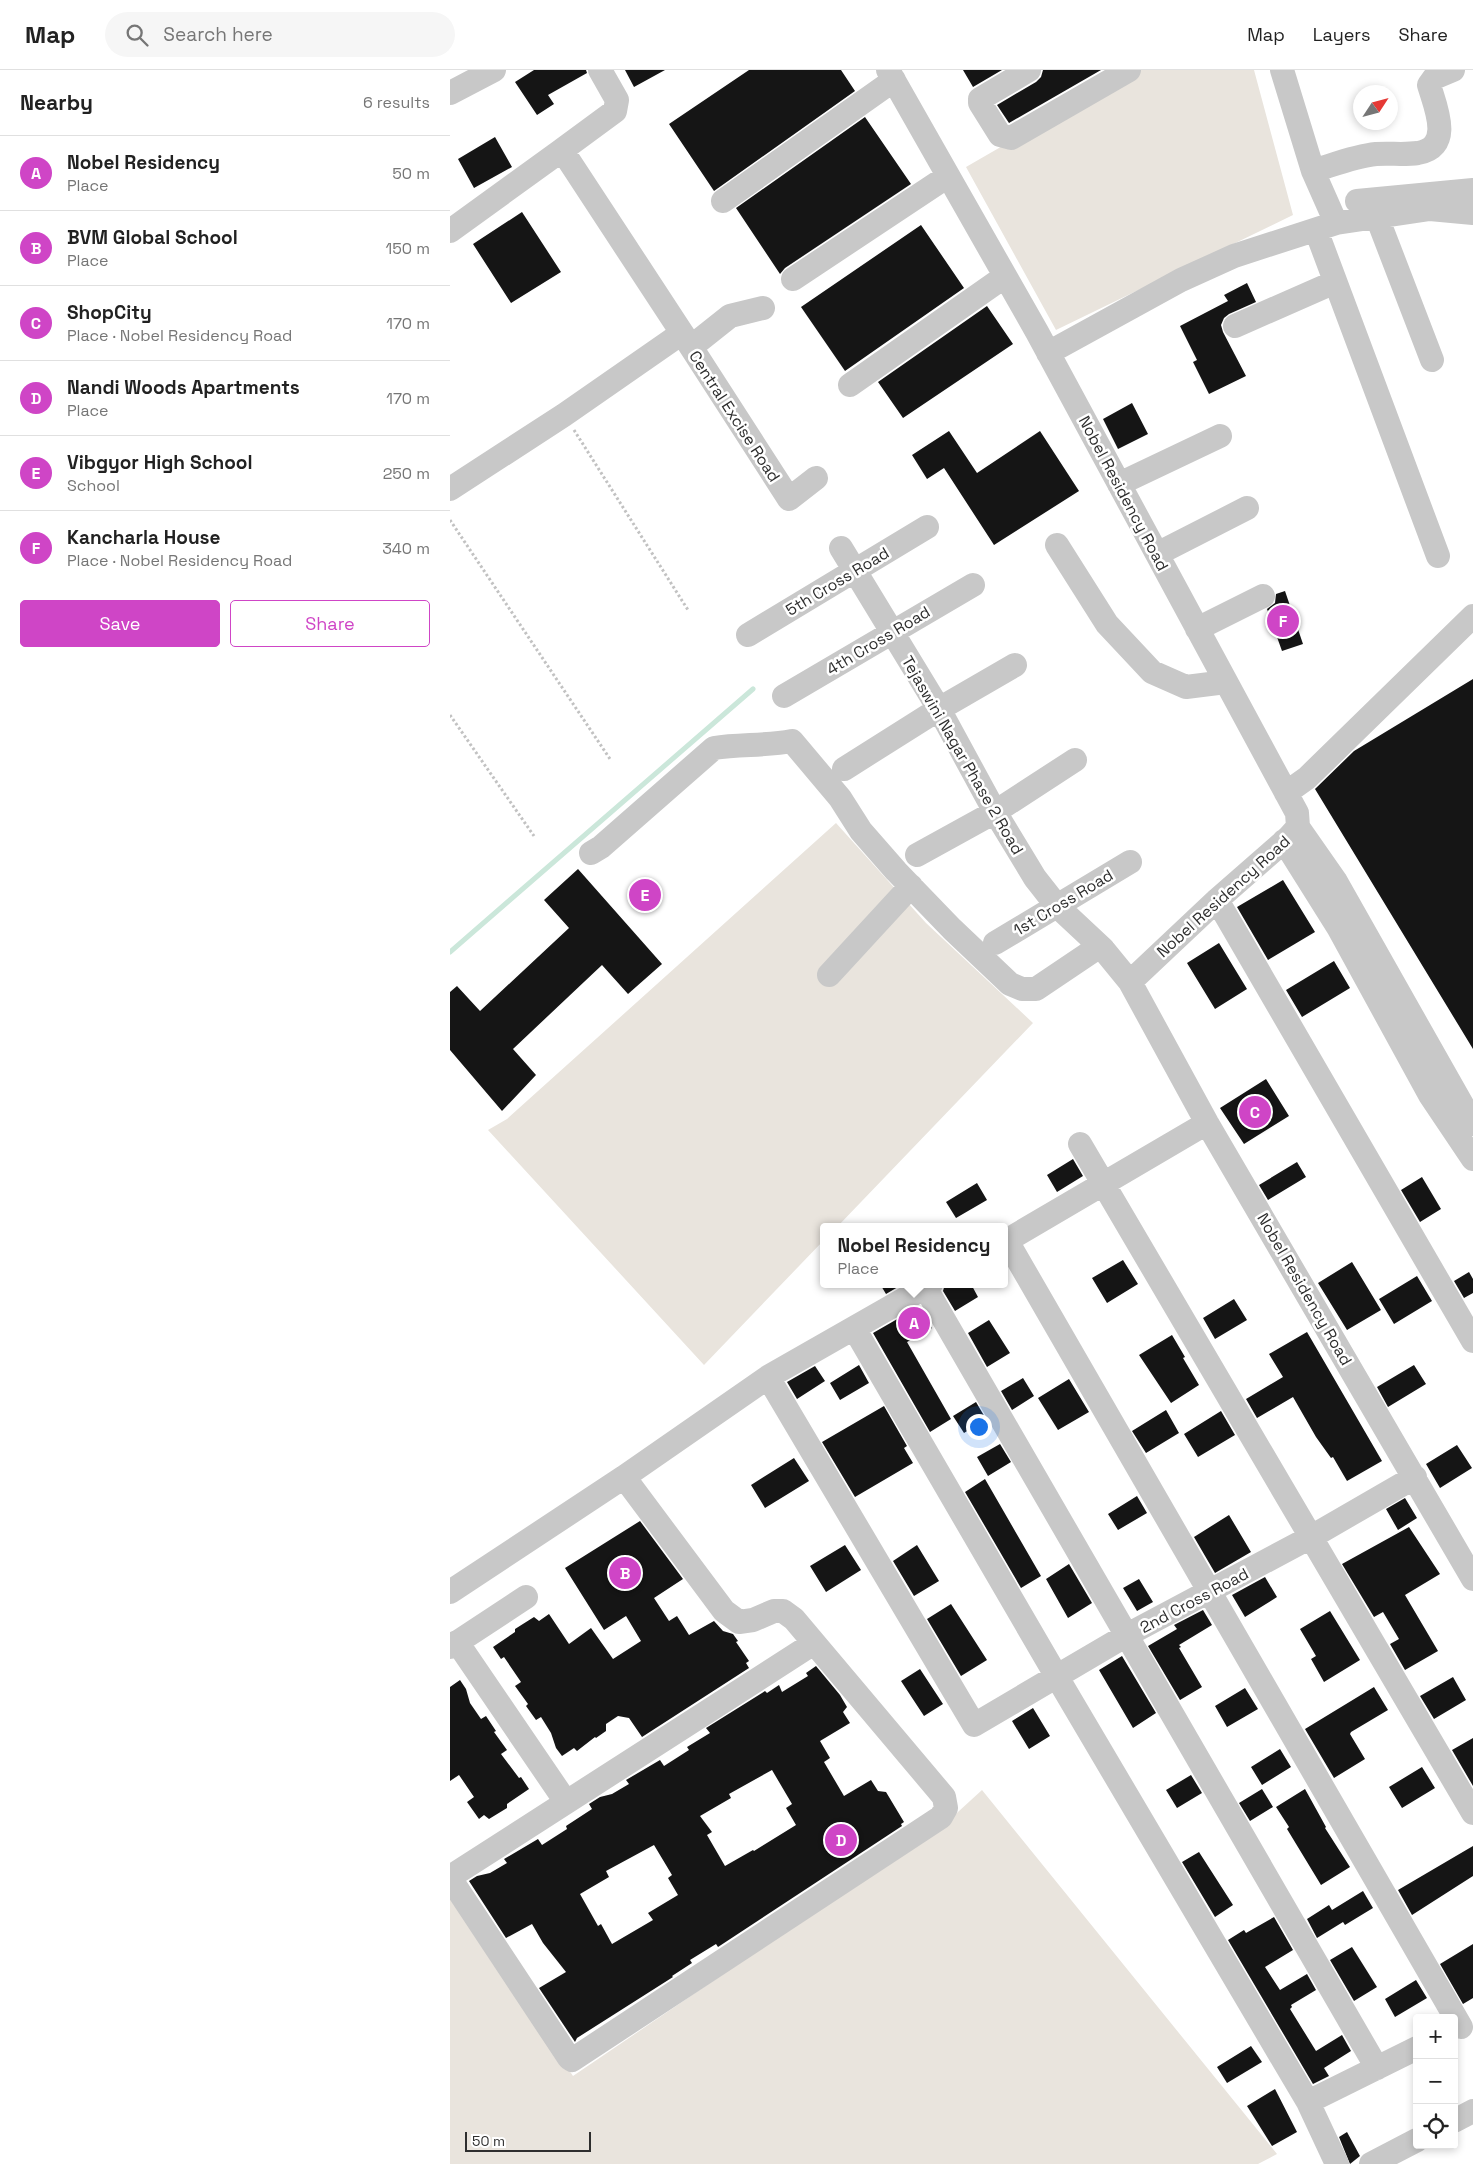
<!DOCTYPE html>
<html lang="en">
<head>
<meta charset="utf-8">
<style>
	body { margin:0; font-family:"Space Grotesk",sans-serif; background:#f6f6f6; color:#222 }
	.controls { position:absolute; right:15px; bottom:15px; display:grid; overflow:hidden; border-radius:5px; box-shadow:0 2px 8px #0003 }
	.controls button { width:45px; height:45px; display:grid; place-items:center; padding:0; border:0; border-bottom:1px solid #e0e0e0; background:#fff; color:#222; font:25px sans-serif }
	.compass { position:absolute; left:903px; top:15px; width:45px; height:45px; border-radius:50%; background:#fff; box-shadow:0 2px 8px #0003; rotate:54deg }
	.scale { position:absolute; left:15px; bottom:12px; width:126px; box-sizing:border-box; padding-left:5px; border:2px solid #2e2e2e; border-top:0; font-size:14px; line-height:18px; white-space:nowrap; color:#2e2e2e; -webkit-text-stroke:4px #fff; paint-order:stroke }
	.you { position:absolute; left:528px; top:1356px; width:18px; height:18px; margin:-12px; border:4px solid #fff; border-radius:50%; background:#1a73e8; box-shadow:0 0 0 8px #1a73e833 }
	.badge { display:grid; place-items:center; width:32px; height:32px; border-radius:50%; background:#cf45c6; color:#fff; font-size:16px; font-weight:700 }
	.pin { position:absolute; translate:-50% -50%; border:2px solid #fff; box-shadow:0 1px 5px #0006 }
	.popup { position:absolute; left:370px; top:1153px; width:188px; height:65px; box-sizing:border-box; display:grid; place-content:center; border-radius:5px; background:#fff; filter:drop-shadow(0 1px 4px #0005); font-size:16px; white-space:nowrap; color:#767676 }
	.popup b { font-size:19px; color:#222 }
	.popup::after { content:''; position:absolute; left:50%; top:100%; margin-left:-10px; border:10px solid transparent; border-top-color:#fff }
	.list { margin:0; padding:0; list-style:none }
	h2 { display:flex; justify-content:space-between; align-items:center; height:65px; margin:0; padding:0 20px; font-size:21px }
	h2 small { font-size:16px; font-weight:400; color:#767676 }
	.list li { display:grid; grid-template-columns:32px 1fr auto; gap:15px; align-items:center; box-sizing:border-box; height:75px; padding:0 20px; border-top:1px solid #e0e0e0 }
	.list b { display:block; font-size:19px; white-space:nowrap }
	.list p { margin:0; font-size:16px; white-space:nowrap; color:#767676 }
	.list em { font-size:16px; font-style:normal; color:#767676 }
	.actions { display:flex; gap:10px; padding:15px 20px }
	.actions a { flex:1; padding:11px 0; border:1px solid #cf45c6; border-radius:5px; text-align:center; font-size:18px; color:#cf45c6 }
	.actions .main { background:#cf45c6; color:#fff }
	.icon { flex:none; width:28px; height:28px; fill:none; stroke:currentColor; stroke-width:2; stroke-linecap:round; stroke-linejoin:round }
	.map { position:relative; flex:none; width:1023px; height:2094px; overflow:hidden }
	header { display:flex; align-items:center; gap:30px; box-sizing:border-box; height:70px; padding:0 25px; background:#fff; border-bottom:1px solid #e0e0e0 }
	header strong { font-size:24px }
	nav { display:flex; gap:28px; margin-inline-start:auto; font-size:18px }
	.search { width:350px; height:45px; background:#f6f6f6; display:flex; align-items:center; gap:12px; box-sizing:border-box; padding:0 18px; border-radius:28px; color:#767676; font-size:19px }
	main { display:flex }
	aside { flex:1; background:#fff }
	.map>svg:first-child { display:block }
	.green { fill:#e9e4dd }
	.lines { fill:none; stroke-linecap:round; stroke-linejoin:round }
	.stream { stroke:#cbe7da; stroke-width:5 }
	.building { fill:#151515; fill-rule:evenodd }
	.path { stroke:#c2c2c2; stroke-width:3; stroke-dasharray:2.5 2.5; stroke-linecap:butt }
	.minor { stroke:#c8c8c8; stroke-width:24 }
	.labels { text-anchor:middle; stroke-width:5; stroke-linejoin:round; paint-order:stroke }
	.street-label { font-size:16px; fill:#2e2e2e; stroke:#fff }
</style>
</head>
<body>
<header>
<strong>Map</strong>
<div class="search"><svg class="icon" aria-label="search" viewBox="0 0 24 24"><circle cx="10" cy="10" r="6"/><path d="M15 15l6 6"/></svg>Search here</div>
<nav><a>Map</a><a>Layers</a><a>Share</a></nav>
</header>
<main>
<aside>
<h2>Nearby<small>6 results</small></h2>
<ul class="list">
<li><span class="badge">A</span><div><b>Nobel Residency</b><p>Place</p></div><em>50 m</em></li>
<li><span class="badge">B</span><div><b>BVM Global School</b><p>Place</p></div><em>150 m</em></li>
<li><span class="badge">C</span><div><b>ShopCity</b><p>Place · Nobel Residency Road</p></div><em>170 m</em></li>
<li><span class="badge">D</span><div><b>Nandi Woods Apartments</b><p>Place</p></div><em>170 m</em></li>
<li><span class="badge">E</span><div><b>Vibgyor High School</b><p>School</p></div><em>250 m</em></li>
<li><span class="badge">F</span><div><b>Kancharla House</b><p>Place · Nobel Residency Road</p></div><em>340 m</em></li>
</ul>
<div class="actions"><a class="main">Save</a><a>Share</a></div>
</aside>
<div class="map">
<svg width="1023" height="2094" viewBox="0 0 1023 2094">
	<rect width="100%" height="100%" fill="#fff"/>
	<!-- green -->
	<path class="green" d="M684,0H804L843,145L606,260L516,97Z
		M386,753L476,853L583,953L387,1157H374V1170L254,1295L38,1060L57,1049Z
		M532,1720L827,2084L808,2094H0V1819L123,2006L497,1752Z"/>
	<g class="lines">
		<!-- stream -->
		<path class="stream" d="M0,882L303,619"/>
	</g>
	<!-- building -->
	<path class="building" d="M84,0H136L137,3L98,25L104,34L87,45L65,12Z
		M175,0H215L184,17Z
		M299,0H391L405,21L264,121L219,54Z
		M513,0H552L523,17Z
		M593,0H651L559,53L547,35L586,12L591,7Z
		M415,47L461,114L335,198L330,204L286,138Z
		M45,67L62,97L24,118L8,89Z
		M72,142L111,202L61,233L23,174Z
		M471,155L514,218L395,301L351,237Z
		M797,213L806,232L779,244L774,248L771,255L773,262L796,306L759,324L743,292L747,290L730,256L778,231L774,225Z
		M537,236L563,274L453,348L428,312Z
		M682,333L698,364L668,379L653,349Z
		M499,361L527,403L590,361L629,421L544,475L494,398L477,409L462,385Z
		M835,521L853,574L832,581L817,539L825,533L826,524Z
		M1023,609V979L865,719L904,681Z
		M128,799L212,894L178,924L152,895L63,979L86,1005L52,1041L0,980V922L7,916L30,941L119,858L94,830Z
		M833,810L865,862L818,890L787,837Z
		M769,873L797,919L765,939L737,893Z
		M884,891L900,918L852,947L836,920Z
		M816,1009L839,1046L794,1074L770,1038Z
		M623,1089L633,1106L607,1122L597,1105Z
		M847,1092L856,1107L818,1130L809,1115Z
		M972,1107L991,1139L970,1152L951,1120Z
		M527,1113L537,1130L506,1148L496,1132Z
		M673,1190L688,1214L657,1233L642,1208Z
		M902,1192L931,1240L897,1260L868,1213Z
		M1019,1202L1023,1209V1223L1014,1228L1004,1211Z
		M967,1206L982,1231L944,1254L929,1229Z
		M430,1214H453L436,1224Z
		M495,1214H521L528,1227L505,1241L493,1221Z
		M784,1229L797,1250L765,1269L753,1248Z
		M470,1236L482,1258L457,1272L501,1349L480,1362L423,1263Z
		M539,1250L560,1283L537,1297L518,1263Z
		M857,1262L932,1391L897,1411L883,1387L881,1388L866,1367L843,1327L807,1348L796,1329L833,1307L819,1284Z
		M722,1265L735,1287L733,1288L749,1315L721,1333L689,1285Z
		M409,1295L419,1313L390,1330L380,1313Z
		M964,1295L976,1314L938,1337L927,1317Z
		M365,1296L375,1311L347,1329L337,1312Z
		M573,1308L584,1326L562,1340L551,1321Z
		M619,1309L639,1342L608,1360L588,1328Z
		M526,1332L536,1349L514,1363L503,1346Z
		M434,1336L457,1376L454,1378L463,1393L405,1427L372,1372Z
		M716,1340L729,1363L696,1383L682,1361Z
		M771,1341L785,1365L748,1387L734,1364Z
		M550,1374L561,1392L538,1406L527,1387Z
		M1007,1375L1022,1398L990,1418L976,1394Z
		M344,1388L359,1411L315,1438L301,1415Z
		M535,1409L591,1506L571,1518L515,1422Z
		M687,1426L697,1443L668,1460L658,1444Z
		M955,1428L967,1448L948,1460L936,1439Z
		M779,1445L801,1482L765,1503L744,1467Z
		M190,1451L233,1509L204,1528L219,1551L227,1546L239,1565L264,1551L273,1561L283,1564L288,1571L286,1572L299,1591L296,1593L299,1598L192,1667L179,1648L168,1646L156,1654V1661L146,1668L145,1667L127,1681L124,1678L112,1686L106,1678L101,1663L91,1647L86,1650L76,1636L78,1634L65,1616L71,1612L54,1587L51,1589L43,1577L65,1562V1559L84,1547L89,1551L99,1544L119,1574L141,1558L163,1589L191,1571L176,1546L154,1560L115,1498Z
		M959,1457L990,1504L955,1525L988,1581L955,1600L940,1574L949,1569L933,1542L924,1547L892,1494Z
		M395,1475L411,1500L376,1522L360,1496Z
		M467,1475L489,1511L464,1526L443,1491Z
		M619,1494L642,1533L618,1548L596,1509Z
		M815,1507L827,1527L795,1547L782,1525Z
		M689,1509L703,1532L687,1541L673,1518Z
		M501,1534L537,1590L511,1606L477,1549Z
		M753,1540L762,1555L729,1575L731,1577L729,1578L752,1617L730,1630L698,1576L727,1559L724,1555Z
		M880,1541L910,1590L874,1612L861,1589L866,1586L850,1559Z
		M672,1586L706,1643L683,1658L649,1600Z
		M366,1596L390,1625L397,1637L393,1642L400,1653L370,1671L380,1688L374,1692L394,1726L421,1710L428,1721L436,1722L454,1752L451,1754L452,1756L268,1877L266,1874L240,1890L242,1893L222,1906L223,1907L127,1968L125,1972L89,1918L116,1902L93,1873L82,1854L56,1868L19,1811L27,1806L40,1803L57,1793L54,1789L88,1769L92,1775L117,1759L116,1756L142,1739L139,1734L150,1727L162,1724L179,1714L176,1710L210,1690L214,1696L239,1680L237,1677L260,1663L256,1658L315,1621L317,1623L329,1615L332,1622L358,1606L356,1603ZM322,1700L342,1734L336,1738L346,1755L304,1781L303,1780L275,1796L257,1765L262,1762L250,1746L281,1728L279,1724ZM204,1775L222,1805L218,1808L228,1825L198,1843L203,1850L162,1874L151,1854L148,1856L130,1824L159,1807L156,1801Z
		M470,1599L493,1634L474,1646L451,1611Z
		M1003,1607L1016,1630L984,1649L970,1626Z
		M10,1610L16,1619L20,1633L31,1649L36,1646L46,1661L44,1662L57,1680L51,1684L69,1708L71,1707L79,1719L57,1734V1738L39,1749L34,1745L29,1749L17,1732L24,1727L9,1705L0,1711V1617Z
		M924,1617L938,1640L901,1662L900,1664L915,1689L884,1708L855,1659Z
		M795,1618L808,1639L777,1657L765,1636Z
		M583,1638L600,1666L579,1679L562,1651Z
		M1023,1668V1716L1002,1680Z
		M830,1679L841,1697L812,1715L801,1697Z
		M972,1697L985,1718L952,1738L939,1717Z
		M741,1705L752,1723L727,1738L716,1720Z
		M812,1719L823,1737L800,1751L789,1733Z
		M855,1719L876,1757L875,1758L900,1797L871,1815L837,1759L839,1757L826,1737Z
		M1023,1776V1806L962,1845L948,1820Z
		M749,1782L783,1835L765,1847L732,1792Z
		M913,1821L923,1838L895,1855L893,1852L867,1868L857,1849L879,1835L882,1840Z
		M824,1847L843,1880L815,1897L830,1920L857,1904L866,1920L841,1935L842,1937L840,1939L866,1981L892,1965L901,1981L874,1998L879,2006L863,2014L778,1870L794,1860L796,1863Z
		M1023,1874V1928L1013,1934L990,1894Z
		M902,1877L927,1917L904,1931L880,1890Z
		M966,1910L977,1928L945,1947L935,1929Z
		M801,1976L812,1992L777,2013L767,1997Z
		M825,2019L847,2062L822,2076L797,2036Z
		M897,2062L910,2086L900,2094L889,2067Z"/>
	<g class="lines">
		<!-- path -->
		<path class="path" d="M124,360L238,540
			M0,450L160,689
			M0,645L84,766"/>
		<!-- minor -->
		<path class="minor" d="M438,0L587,262L847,743L848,757L839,767L767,830L680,912L757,1053L1023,1509
			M579,0L530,29V33L550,65L561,68L679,0
			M832,0L863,101L886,153
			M0,23L44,0
			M863,101C883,95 905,86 926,84C940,83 954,85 968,83C1004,77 985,36 979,15L984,8L1003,0
			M273,131L444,10
			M907,131L1023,120
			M927,147L982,290
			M866,160L988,486
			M0,161L112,80
			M343,209L498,106
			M785,256L885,212
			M232,263L339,429L366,408
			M241,277L280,246L313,238
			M598,283L731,210L784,186L886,153L980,139L1023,143
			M400,315L554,207
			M669,414L770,366
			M0,419L114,345L232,263L112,80L165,41L167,30L150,0
			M607,475L657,554L702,602L736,617L776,612
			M391,478L489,639L545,742L585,808L607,836L653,879
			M707,484L797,438
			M747,559L813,526
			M298,565L477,457
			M334,626L523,515
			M394,699L489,639L565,595
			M836,723L857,708L1023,546
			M848,757L885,810L1023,1054
			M834,771L888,857L980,1025L1023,1089
			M141,783L151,777L264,678C290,674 316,676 342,671L390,728L411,761L446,801L502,859L560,914L572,919H586L644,880L653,879L680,912
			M467,785L545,742L625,690
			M767,830L1023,1271
			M545,873L680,792
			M379,905L461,816
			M630,1074L1023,1743
			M557,1171L1011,1957
			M554,1172L757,1053
			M475,1217L927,1998
			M404,1258L607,1607L858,2032L887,2094
			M318,1307L524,1655L677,1565L861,1467L965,1407
			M0,1522L174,1407L318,1307L481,1214
			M7,1572L116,1732
			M0,1577L76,1527
			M0,1807L364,1573
			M0,1808L119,1988L122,1990L491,1747L496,1738L494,1727L344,1549L333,1541H324L303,1550L289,1552L274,1541L174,1407
			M858,2032L967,1978
			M1004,2051L1023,2041
			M921,2094L967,2070"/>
	</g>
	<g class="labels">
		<!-- street labels -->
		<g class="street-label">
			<text transform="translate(285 346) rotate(57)" y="6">Central Excise Road</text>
			<text transform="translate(674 423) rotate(62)" y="6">Nobel Residency Road</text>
			<text transform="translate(387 511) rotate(-31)" y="6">5th Cross Road</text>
			<text transform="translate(428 570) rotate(-31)" y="6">4th Cross Road</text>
			<text transform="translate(513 685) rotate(60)" y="6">Tejaswini Nagar Phase 2 Road</text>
			<text transform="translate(773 826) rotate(-42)" y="6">Nobel Residency Road</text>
			<text transform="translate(613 832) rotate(-31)" y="6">1st Cross Road</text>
			<text transform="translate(855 1219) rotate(60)" y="6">Nobel Residency Road</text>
			<text transform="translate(744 1530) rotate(-28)" y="6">2nd Cross Road</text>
		</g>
	</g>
</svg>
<div class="controls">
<button>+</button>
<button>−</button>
<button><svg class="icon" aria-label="locate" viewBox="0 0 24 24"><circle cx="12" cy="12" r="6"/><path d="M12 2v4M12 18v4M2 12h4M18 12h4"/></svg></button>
</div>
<svg class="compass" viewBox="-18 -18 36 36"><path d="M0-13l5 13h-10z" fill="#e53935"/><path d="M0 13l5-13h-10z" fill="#767676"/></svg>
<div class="scale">50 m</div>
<div class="you"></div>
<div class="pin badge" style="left:464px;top:1253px">A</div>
<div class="popup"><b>Nobel Residency</b>Place</div>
<div class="pin badge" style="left:175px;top:1503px">B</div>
<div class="pin badge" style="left:805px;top:1042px">C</div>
<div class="pin badge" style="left:391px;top:1770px">D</div>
<div class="pin badge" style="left:195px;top:825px">E</div>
<div class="pin badge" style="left:833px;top:551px">F</div>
</div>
</main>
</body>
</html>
